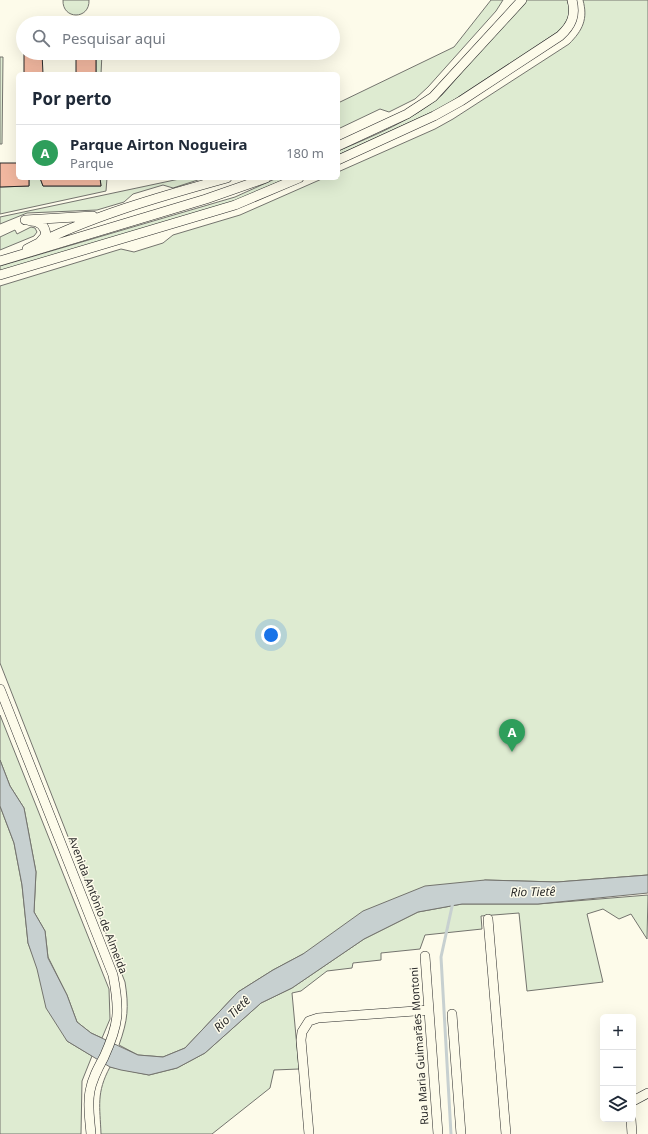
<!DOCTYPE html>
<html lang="pt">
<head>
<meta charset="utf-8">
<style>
	body { margin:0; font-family:"Noto Sans",sans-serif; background:#f6f6f7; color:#1f2937 }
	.controls { position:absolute; right:12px; bottom:12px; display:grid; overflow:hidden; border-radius:6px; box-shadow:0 4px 16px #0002 }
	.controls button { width:36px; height:36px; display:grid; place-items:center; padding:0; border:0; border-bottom:1px solid #e0e1e3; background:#fff; color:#1f2937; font:20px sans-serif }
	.you { position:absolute; left:271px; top:635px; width:14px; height:14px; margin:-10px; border:3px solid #fff; border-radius:50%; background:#1a73e8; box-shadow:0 0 0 6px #1a73e833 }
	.badge { display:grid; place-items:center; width:26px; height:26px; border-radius:50%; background:#c62828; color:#fff; font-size:13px; font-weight:700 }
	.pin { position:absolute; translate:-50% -33px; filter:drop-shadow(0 1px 2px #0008) }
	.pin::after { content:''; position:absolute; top:21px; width:14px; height:12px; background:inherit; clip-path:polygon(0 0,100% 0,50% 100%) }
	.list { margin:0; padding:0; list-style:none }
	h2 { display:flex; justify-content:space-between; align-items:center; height:52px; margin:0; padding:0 16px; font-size:17px }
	h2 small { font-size:13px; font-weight:400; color:#747a83 }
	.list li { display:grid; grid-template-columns:26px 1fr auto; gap:12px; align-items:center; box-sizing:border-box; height:56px; padding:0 16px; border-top:1px solid #e0e1e3 }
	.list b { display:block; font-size:15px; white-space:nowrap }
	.list p { margin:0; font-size:13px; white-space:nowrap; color:#747a83 }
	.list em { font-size:13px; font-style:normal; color:#747a83 }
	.icon { flex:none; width:22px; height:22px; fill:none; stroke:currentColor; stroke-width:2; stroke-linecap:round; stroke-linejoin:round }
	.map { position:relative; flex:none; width:648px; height:1134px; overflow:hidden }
	.search { position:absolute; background:#fff; box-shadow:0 4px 16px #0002; left:16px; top:16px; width:324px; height:44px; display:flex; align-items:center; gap:10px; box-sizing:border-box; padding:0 14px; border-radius:22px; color:#747a83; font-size:15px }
	.panel { position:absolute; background:#fff; box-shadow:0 4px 16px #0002; left:16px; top:72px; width:324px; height:108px; border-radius:6px }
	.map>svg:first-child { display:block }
	.green { fill:#deebd1; stroke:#74746e }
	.water { fill:#c7d0d0; stroke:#74746e }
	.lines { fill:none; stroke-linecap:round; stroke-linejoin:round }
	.stream { stroke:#c7d0d0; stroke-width:3 }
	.building { fill:#f2b8a0; stroke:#2b2b2b }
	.minor-casing { stroke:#2b2b2b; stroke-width:10 }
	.minor { stroke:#fdfbea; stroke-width:9 }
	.labels { text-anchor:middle; stroke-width:3; stroke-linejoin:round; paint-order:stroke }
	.street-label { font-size:11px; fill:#2b2b2b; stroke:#fdfbea }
	.water-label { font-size:12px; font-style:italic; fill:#2b2b2b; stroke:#fdfbea }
</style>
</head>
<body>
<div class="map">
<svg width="648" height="1134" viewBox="0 0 648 1134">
	<rect width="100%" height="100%" fill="#fdfbea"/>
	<!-- green -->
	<path class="green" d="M63,0H89C90,20 62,20 63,0Z
		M491,0H503L496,11L428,87L415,99L389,112L380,109L338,129V103L454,47Z
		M525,0H567C572,13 568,22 559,31L443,107L338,155V151C375,135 411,121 442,95Z
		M583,0H648V875L557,882L485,880L303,954L273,970L238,992L185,1048L163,1057L138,1055L119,1045C128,1020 129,1007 125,982L0,663V286L121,249L134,252L163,243L173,235L240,215L324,178H338V172L435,129L453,119L569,44C583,30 588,19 583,0Z
		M96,53H102L101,74H96Z
		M0,57H3L2,144H0Z
		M29,178H40L43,186H101L100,178H107L106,191L0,214V187L29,186Z
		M184,178H204L173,188L163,185L133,194L124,202L97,210L27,213L0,224V217Z
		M277,178H287L236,201L0,271V266L235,197Z
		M31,227L35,228L37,232L34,236L0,250V237L15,230L17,234Z
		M0,715L109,989L110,1019L102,1038L91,1033L77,1022L67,995L48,957L45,931L34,912L36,872L24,808L10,786L0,760Z
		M0,806L14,843L22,885L28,943L67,1041L92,1056L82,1081L81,1134H0Z
		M648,895L647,939L631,914L619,919L603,909L587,914L603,982L527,991L519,913L481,916L482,929L425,935L420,949L381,953V960L353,963L352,968L327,971L301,991L292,993L299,1069L274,1070L270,1088L212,1134H101C100,1106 96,1093 110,1067L149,1075L177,1068L205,1053L261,1003L292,988L364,939L418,912L462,904H538Z"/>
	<!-- water -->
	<path class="water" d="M0,760L10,786L24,808L36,872L34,912L45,931L48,958L67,995L77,1022L91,1033L138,1055L163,1057L185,1048L238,992L273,970L303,954L363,911L425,886L485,880L557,882L648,875V893L538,904H462L418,912L364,939L292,988L261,1003L205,1053L177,1068L149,1075L121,1070L110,1067L67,1041L46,1008L37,969L28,943L22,885L14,843L0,806Z"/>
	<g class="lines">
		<!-- stream -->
		<path class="stream" d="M451,1134L441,957L453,902"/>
	</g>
	<!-- building -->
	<path class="building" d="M24,53H42L43,74H24Z
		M76,53H96V74H76Z
		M0,163H18V178H29V186L0,187Z
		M40,178H100L101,186H43Z"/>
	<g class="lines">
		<!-- minor casing -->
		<g class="minor-casing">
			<path id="minor" d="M338,146L407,114L433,97L522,0
				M338,160L434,116L461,101L560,36C572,25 576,15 572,0
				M25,220L93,216
				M30,221C39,221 45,225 46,235L40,242
				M27,249C87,217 162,196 227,178
				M0,261L206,199L266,178
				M0,275L235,205L299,178
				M0,689L113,975C120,1011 119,1024 104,1057C98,1068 92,1079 90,1091C87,1105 90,1120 91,1134
				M488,919L506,1134
				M425,956L438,1134
				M452,1014L461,1134
				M633,1101L648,1093
				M631,1119L632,1134
				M309,1134L301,1040L302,1032L309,1021L318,1018L429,1010"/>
		</g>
		<!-- minor -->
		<use href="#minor" class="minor"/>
	</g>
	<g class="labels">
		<!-- street labels -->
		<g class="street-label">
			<text transform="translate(98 905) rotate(69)" y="4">Avenida Antônio de Almeida</text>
			<text transform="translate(419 1046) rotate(-94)" y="4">Rua Maria Guimarães Montoni</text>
		</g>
		<!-- water labels -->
		<g class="water-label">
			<text transform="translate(533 892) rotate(-1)" y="4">Rio Tietê</text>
			<text transform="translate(232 1014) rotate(-44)" y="4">Rio Tietê</text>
		</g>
	</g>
</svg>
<div class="controls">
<button>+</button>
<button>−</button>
<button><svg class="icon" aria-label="layers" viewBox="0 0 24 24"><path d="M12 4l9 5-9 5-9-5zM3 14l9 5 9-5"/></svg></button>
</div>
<div class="you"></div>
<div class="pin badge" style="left:512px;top:752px;background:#2e9e5b">A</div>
<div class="search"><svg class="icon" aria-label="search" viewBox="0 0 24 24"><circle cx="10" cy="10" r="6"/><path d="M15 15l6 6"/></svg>Pesquisar aqui</div>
<section class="panel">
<h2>Por perto<small></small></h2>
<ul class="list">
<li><span class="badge" style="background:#2e9e5b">A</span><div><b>Parque Airton Nogueira</b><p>Parque</p></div><em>180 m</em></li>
</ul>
</section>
</div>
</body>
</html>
